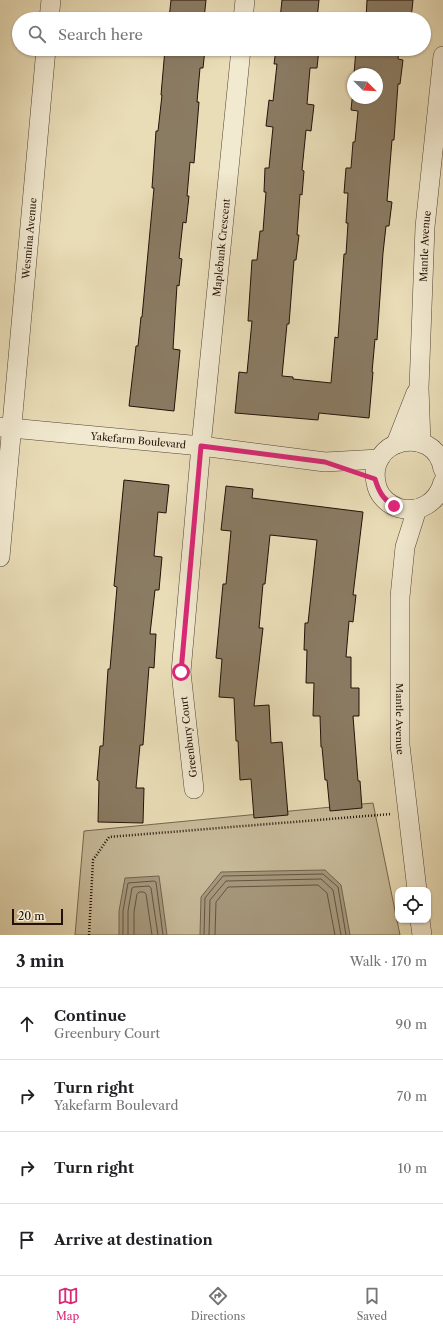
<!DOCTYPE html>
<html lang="en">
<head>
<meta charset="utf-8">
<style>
	body { margin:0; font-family:"Libre Caslon Text",serif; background:#f6f6f6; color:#202124 }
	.controls { position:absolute; right:12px; bottom:12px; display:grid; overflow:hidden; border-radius:8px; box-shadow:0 1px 3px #0004 }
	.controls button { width:36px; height:36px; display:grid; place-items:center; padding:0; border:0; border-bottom:1px solid #e0e0e0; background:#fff; color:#202124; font:20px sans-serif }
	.compass { position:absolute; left:347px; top:68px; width:36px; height:36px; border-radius:50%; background:#fff; box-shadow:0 1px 3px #0004; rotate:114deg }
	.scale { position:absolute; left:12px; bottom:10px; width:51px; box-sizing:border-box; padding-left:4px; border:2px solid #231108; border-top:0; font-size:11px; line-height:14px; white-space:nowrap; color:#231108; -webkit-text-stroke:3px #f1e9d0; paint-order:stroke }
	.stop { position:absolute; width:12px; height:12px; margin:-9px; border:3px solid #db2777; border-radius:50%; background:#fff }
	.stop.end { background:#db2777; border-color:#fff; box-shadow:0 1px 4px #0008 }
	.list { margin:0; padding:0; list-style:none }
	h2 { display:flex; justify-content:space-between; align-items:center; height:52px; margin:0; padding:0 16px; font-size:17px }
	h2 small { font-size:13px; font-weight:400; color:#757577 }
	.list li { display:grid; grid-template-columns:26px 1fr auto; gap:12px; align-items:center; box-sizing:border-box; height:72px; padding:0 16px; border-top:1px solid #e0e0e0 }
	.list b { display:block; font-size:15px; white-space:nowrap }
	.list p { margin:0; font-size:13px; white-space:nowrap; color:#757577 }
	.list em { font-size:13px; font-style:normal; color:#757577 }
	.icon { flex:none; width:22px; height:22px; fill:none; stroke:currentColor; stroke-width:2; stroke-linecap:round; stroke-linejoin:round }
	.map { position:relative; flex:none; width:443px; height:935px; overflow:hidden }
	.search { position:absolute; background:#fff; box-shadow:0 1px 3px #0004; left:12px; right:12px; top:12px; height:44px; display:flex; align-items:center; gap:10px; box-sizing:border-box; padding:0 14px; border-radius:22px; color:#757577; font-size:15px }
	.sheet { height:340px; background:#fff }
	nav { display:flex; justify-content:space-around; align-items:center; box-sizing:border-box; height:56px; border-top:1px solid #e0e0e0; background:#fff; font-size:11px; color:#757577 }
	nav a { display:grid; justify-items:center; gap:2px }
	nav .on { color:#db2777 }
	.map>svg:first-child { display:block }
	.green { fill:#c7ba99; stroke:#756650 }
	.water { fill:#a6987c; stroke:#72624e }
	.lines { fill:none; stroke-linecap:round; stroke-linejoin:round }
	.shore { stroke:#645442; stroke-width:1 }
	.building { fill:#8a7b63; stroke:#231108 }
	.minor-casing { stroke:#544434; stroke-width:20 }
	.path { stroke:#231108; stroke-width:2.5; stroke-dasharray:1 2; stroke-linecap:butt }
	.minor { stroke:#f1e9d0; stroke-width:19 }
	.route { stroke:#db2777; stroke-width:5 }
	.labels { text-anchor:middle; stroke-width:4; stroke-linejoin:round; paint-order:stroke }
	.street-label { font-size:10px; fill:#231108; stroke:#f1e9d0 }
</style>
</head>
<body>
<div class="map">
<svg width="443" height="935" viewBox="0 0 443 935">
	<rect width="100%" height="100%" fill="#e9ddb7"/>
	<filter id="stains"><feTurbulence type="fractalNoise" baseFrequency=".005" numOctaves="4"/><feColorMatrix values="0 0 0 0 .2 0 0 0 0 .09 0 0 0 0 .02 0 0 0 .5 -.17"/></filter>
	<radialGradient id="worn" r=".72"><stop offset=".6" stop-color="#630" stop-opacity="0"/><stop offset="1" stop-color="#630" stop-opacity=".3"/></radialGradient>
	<!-- green -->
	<path class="green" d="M373,803L400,935H75L84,831Z"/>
	<!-- water -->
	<path class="water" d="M325,870L341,885L350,935H200L201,897L221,872Z
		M159,876L167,935H119V911L125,878Z"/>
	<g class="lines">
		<!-- shore -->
		<path class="shore" d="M123,935V911L128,883L154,881L156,882L163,935
			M128,935V911L132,888L134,887L149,886L151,888L158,935
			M134,935V912L137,894L139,892H144L146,894L152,935
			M204,935L205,898L223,876L323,874L338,887L346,935
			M209,935L210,900L226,881L321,879L333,890L341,935
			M215,935L216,902L228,887L318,885L327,893L335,935"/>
	</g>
	<!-- building -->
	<path class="building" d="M171,0H206L204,19H169Z
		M282,0H319L317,19H280Z
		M367,0H413L411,19H366Z
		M165,49H205L203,68H200L197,102H199L194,163L190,162L187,196H189L186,223L183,222L179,258L182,259L179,286L177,285L173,349L180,350L174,411L129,406L136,346H138L141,317H142L154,188H152L156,131H158L162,95H161Z
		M276,49H319L317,68H310L307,104L314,105L311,131L306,130L302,170L304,171L302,195L300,194L297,235H299L296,260H294L289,324H287L282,376L293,377V379L331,383L335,337L338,338L344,254H346L348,223H346L348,193H344L346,168H351L353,142H355L358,111L351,110L353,90V98H377V74H354L356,49H399L398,59L403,60L400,84H398L394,140H392L387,201L392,202L389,226H386L383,253L377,340L375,339L372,372H373L369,418L319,413L318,420L235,413L239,372L247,373L252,321H248L252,260H257L260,231H263L266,192H264L265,168H269L273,127L266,126L269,100L273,101L277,64H274Z
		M124,480L169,485L166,513L158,512L154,556L162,557L159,590H155L150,634H156L154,668L149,667L143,745H140L136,788H144L143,823L98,822L99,781L97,780L100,746H103L108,669H110L117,587L114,586Z
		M226,486L253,489L252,498L363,512L353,595H356L353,622L349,621L346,657H351V688H359V716H353L358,781H360L362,808L330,811L327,780H325L322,747H321L320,716H313L314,683H306L307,650H304L305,623H308L317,540L270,535L265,584H263L259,628H263L254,706L269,705L271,743L282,742L288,815L254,818L251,779L240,780L238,741H236L234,698L219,697L222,659L216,658L223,584H226L231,531L221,530Z"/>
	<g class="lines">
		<!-- minor casing -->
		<g class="minor-casing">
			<g id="minor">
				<path d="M49,19L51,0"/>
				<path d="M243,19L245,0"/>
				<path id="s1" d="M0,427L201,446L325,462L379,459"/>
				<path id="s2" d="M421,443L419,388L425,227L443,56"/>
				<path d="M396,444L416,393"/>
				<path d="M443,469C435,423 363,438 377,487C380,497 389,505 399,508C419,514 438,502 443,482"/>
				<path id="s3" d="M417,509L405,547L400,597V745L417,890"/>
				<path id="s4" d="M0,557L46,49"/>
				<path id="s5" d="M194,789L181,672L201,446L241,49"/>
				<path d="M420,920L422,935"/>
			</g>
		</g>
		<!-- path -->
		<path class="path" d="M89,935L93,860L109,837L391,814"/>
		<!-- minor -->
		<use href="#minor" class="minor"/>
	</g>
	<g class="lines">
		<!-- route -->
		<path class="route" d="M181,672L201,446L325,462L375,479C379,492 383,499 394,506"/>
	</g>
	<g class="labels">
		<!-- street labels -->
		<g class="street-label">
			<text dy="4" stroke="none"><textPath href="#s4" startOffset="320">Wesmina Avenue</textPath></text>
			<text dy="4" stroke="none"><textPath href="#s2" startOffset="197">Mantle Avenue</textPath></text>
			<text dy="4" stroke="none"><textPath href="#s5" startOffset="544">Maplebank Crescent</textPath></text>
			<text dy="4" stroke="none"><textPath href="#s1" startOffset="139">Yakefarm Boulevard</textPath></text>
			<text dy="4" stroke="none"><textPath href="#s3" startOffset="212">Mantle Avenue</textPath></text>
			<text transform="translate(188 737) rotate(-97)" y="4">Greenbury Court</text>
		</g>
	</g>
	<rect width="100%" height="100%" filter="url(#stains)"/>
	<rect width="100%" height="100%" fill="url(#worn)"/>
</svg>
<div class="controls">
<button><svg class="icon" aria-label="locate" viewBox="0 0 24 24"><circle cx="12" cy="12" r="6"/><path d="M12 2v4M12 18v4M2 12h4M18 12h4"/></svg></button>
</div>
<svg class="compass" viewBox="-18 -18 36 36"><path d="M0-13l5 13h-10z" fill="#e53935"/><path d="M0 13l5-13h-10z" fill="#757577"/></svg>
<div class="scale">20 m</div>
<div class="stop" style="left:181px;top:672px"></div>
<div class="stop end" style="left:394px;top:506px"></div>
<div class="search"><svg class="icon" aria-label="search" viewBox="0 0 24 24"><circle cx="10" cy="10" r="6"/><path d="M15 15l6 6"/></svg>Search here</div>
</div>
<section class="sheet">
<h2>3 min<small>Walk · 170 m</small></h2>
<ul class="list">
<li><svg class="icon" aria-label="ahead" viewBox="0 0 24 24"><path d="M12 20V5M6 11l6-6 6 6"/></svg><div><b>Continue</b><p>Greenbury Court</p></div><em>90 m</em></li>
<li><svg class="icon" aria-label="right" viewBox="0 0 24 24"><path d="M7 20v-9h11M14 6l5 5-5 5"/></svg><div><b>Turn right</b><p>Yakefarm Boulevard</p></div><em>70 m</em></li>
<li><svg class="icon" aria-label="right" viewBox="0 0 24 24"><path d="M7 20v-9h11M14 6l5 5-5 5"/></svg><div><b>Turn right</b></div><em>10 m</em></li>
<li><svg class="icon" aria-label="arrive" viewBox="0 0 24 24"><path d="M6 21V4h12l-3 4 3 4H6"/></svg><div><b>Arrive at destination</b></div></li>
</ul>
</section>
<nav>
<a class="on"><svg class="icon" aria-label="map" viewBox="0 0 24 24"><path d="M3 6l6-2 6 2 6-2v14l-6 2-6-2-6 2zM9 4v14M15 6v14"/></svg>Map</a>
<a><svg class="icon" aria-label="directions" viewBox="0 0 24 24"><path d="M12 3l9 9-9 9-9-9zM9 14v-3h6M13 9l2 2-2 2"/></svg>Directions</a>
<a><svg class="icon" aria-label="saved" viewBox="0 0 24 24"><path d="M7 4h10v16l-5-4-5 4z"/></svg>Saved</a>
</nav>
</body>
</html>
